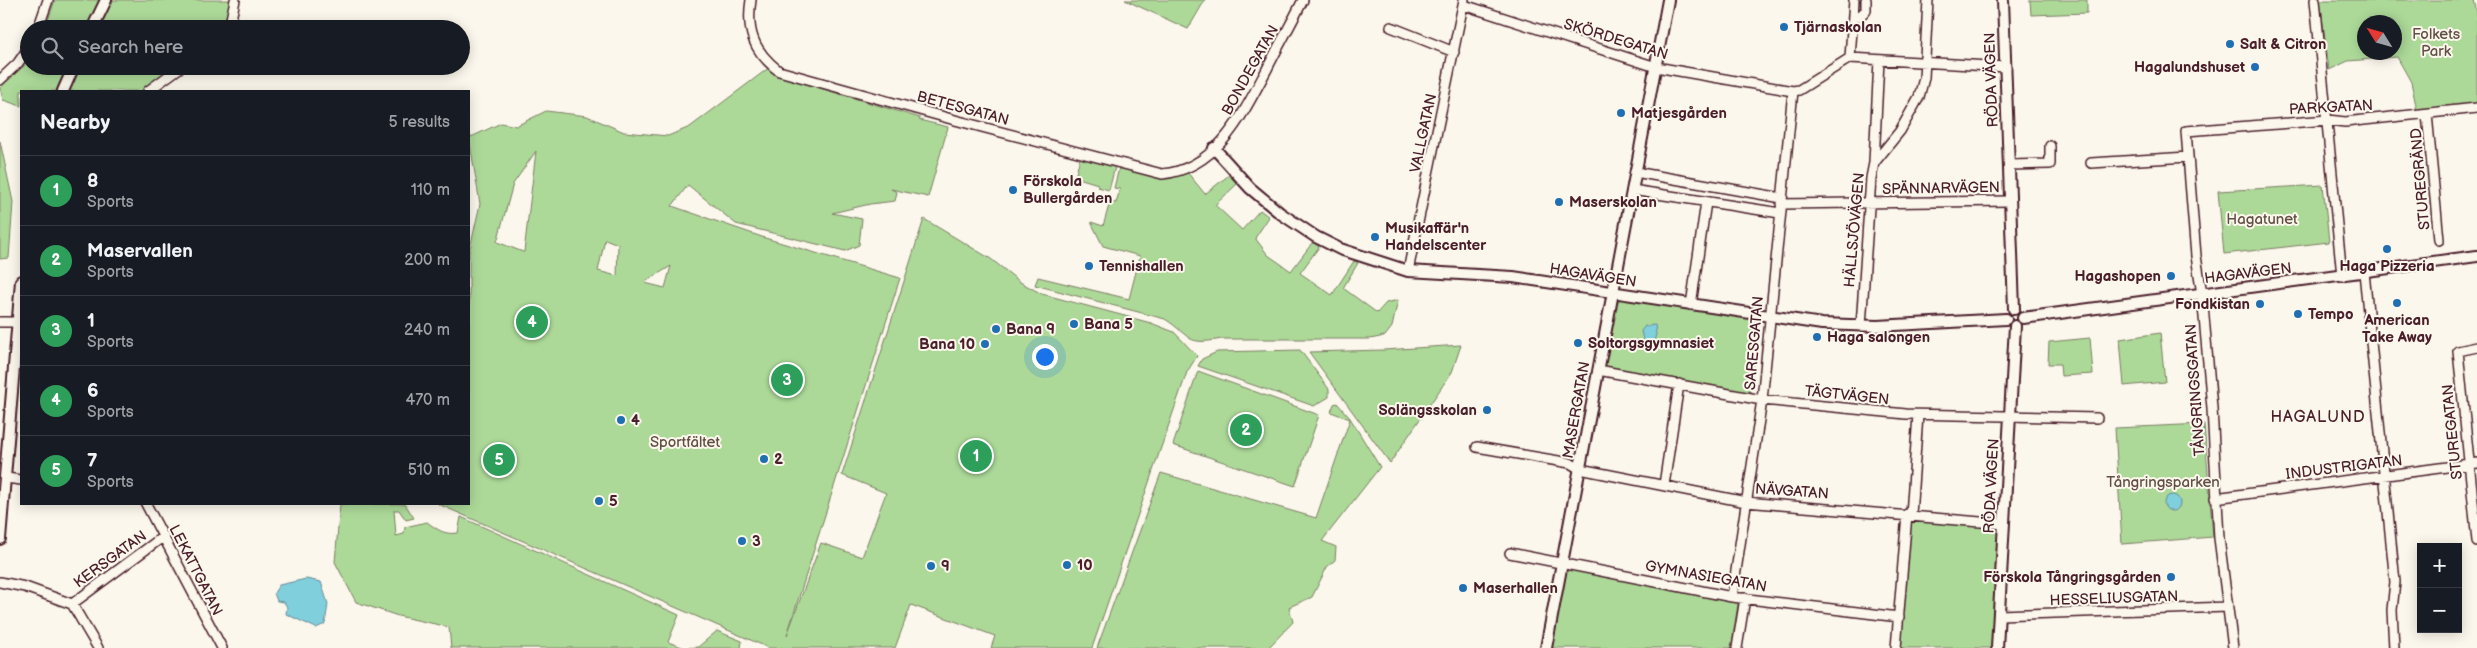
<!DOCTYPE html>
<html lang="en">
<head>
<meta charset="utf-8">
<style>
	body { margin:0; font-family:"Balsamiq Sans",sans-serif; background:#20242c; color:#f1f3f6 }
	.controls { position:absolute; right:15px; bottom:15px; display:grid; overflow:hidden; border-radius:0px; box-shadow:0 2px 12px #0003 }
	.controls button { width:45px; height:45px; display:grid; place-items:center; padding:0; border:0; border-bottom:1px solid #363941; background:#171b24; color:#f1f3f6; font:25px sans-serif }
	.compass { position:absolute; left:2357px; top:15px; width:45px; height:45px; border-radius:50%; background:#171b24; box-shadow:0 2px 12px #0003; rotate:307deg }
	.you { position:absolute; left:1044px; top:356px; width:18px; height:18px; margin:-12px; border:4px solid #fff; border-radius:50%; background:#1a73e8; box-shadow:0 0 0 8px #1a73e833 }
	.badge { display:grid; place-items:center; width:32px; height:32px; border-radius:50%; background:#1f6fb2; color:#fff; font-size:16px; font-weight:700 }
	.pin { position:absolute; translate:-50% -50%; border:2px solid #fff; box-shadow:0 1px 5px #0006 }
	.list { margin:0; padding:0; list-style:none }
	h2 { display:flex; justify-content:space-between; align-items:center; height:65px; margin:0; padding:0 20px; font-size:21px }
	h2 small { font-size:16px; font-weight:400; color:#9ea1a6 }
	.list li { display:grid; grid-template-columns:32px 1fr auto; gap:15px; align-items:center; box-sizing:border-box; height:70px; padding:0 20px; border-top:1px solid #363941 }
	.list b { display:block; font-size:19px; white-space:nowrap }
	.list p { margin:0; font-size:16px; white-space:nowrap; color:#9ea1a6 }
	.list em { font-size:16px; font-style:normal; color:#9ea1a6 }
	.icon { flex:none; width:28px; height:28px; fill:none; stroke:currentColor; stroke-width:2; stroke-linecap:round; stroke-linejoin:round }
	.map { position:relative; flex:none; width:2477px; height:648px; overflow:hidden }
	.search { position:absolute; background:#171b24; box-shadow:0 2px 12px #0003; left:20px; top:20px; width:450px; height:55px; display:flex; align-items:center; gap:12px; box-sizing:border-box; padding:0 18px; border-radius:28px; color:#9ea1a6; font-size:19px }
	.panel { position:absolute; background:#171b24; box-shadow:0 2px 12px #0003; left:20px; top:90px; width:450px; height:415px; border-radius:0px }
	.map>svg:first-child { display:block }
	.green { fill:#acd998; stroke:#7b7c62; fill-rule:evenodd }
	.water { fill:#80cfdd; stroke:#6a8996 }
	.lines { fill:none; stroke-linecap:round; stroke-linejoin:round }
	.minor-casing { stroke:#4a1f2b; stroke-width:12 }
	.tertiary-casing { stroke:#4a1f2b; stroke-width:14 }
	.minor { stroke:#fbf7ec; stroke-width:9 }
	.tertiary { stroke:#fbf7ec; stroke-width:10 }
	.poi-dot { fill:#1f6fb2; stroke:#fbf7ec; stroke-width:2 }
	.labels { text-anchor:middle; stroke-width:4; stroke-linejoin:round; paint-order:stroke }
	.poi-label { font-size:15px; font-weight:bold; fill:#4a1f2b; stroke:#fbf7ec; text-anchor:start }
	.park-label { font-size:15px; fill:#624e46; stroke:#fbf7ec }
	.street-label { font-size:15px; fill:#4a1f2b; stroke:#fbf7ec }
	.neighbourhood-label { font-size:16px; letter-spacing:1px; fill:#4a1f2b; stroke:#fbf7ec }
</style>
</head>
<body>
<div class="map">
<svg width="2477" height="648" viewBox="0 0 2477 648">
	<rect width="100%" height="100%" fill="#fbf7ec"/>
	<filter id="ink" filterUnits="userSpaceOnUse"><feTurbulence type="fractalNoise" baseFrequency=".02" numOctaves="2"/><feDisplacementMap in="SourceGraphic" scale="10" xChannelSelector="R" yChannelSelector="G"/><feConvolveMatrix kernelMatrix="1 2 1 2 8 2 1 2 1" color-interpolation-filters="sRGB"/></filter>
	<g filter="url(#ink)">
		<!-- green -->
		<path class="green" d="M55,0H102L87,29H45Z
			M110,0H230L229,9L221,29H96Z
			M1125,0H1205L1188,29Z
			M2030,0H2087V13L2031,15Z
			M2320,0H2474L2477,12V108L2418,115L2411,82L2397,57L2348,61L2329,70ZM2364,22H2394V52H2364Z
			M29,61V66H67L56,91H21V106L3,100L0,88Z
			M78,66H178L144,91H68Z
			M770,67L780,76L920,118L919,120L948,127L928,197L891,189L897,192L895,201L870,204L832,213L862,219L859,245L845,251L736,224L688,185L672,206L765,238L900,278L787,635L821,543L862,557L886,493L842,475L924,219L991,259L1020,282L1042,294L1151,323L1174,332L1197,356L1187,372L1092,648H991L995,636L911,605L895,648H769L438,504H469V253L480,204L469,138L501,123L516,126L546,111L587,116L624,132L668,136L690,127ZM536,151L524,252H523L497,242L513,184ZM605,239L618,244L617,276L598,271ZM671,266L665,288L645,283V282Z
			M0,141L13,202L9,258L0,259Z
			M1080,158L1115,167L1109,190L1098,187V184L1075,177Z
			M1119,168L1172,178L1187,172L1205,194L1229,175L1237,184L1215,205L1242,230L1260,210L1269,217L1255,238L1268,255L1291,271L1313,242L1319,247L1300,273L1332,295L1354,261L1358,263L1343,288L1377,313L1386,303L1398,300L1392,327L1385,336L1370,339H1222C1184,346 1193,337 1165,319L1035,285L1038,277L1129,299L1140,256L1103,246L1091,222L1103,226L1110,202L1116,203L1120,189L1114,188Z
			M2323,185L2329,242L2224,254L2218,191Z
			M1612,293L1759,315L1749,397L1598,370Z
			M2160,333L2165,382L2124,386L2120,339Z
			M2090,338L2093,374L2061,376L2060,364H2048L2049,342Z
			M1461,345L1452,372L1390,463L1309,352L1384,350Z
			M1300,350L1329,389V397L1314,406L1198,366L1202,359L1217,352Z
			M1198,371L1319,415L1295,486L1173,445Z
			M1337,403L1350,418L1380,467L1322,541L1336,547L1335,560L1327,567L1312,597L1289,607L1293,622L1268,648H1097L1161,473L1316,518L1350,419L1331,412L1334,404Z
			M2204,424L2213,537L2122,544L2115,428Z
			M340,504H405L414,518L406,520L399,510H394L396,536L404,534L405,527L427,522C438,530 444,535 458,533L461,517L679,615L668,642L685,648H451L449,627L398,616L356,602L335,562Z
			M1907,514L2004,524L1997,648H1896Z
			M1567,567L1739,598L1731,648H1552Z
			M717,631L742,641L741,648H685L698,647Z"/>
		<!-- water -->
		<path class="water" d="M1655,325L1656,334L1653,346L1644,344L1641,331L1645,326Z
			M2164 503a8 8 0 1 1 16 0a8 8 0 1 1-16 0Z
			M306,579L321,582L328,604L325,624L316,628L286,614L287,607L284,602L277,601L274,593L279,585Z"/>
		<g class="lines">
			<!-- minor casing -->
			<g class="minor-casing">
				<path id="minor" d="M751,0C746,31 754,52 779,71L955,120L1162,174C1217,169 1243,114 1266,71C1278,47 1291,24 1303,0
					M2315,0L2342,276
					M1464,5L1656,67L1793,91L1799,90L1850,58L2006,67
					M1854,17H1859L1866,10V0
					M1391,27L1454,52
					M38,29L48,0
					M229,29L235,0
					M1850,58L1854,0
					M0,80L18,63L29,47
					M148,91L182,66
					M2427,114L2439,240
					M1874,162L1879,60
					M2091,163L2188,157
					M2009,165L2050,164V146
					M1635,172L1782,198
					M1632,190L1780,213
					M1781,204L2010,201
					M1408,271L1464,0
					M2364,272L2395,582L2392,610L2394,648
					M1691,305L1706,202
					M0,322H17
					M1861,326L1871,178L1874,163L1900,131L1919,97L1924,78L1928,0
					M2477,347L2458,351L2477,541
					M1598,370L1762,400L1906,414L2097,418
					M1477,447L1570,463L1580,469L1746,502L2004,524
					M6,478L21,480
					M1664,485L1679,384
					M2215,498L2477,463
					M146,504L222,648
					M1911,515L1918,415
					M1510,553L1732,597L1899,617
					M0,582L25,587L72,604L98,648
					M1732,597L1762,400L1793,91
					M72,604L164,536
					M2000,615L2228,607
					M1737,648L1745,598
					M1896,648L1907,514
					M2233,648L2219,538L2212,408L2202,294L2196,256L2186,131L2328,120L2345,122L2477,108"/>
			</g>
			<!-- tertiary casing -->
			<g class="tertiary-casing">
				<path id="tertiary" d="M2003,0L2014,309
					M92,29L106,0
					M63,91L74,66
					M1214,148L1250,188L1280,213L1316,237L1340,249L1408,271L1513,277L1822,324L1877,326L2006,319
					M2023,318L2477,256
					M0,539L21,281
					M1546,648L1668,0
					M1997,648L2015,326"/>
			</g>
			<!-- minor -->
			<use href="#minor" class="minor"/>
			<!-- tertiary -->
			<use href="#tertiary" class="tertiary"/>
		</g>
	</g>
	<!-- markers -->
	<g class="poi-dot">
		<circle cx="1784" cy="27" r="5"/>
		<circle cx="2230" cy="44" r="5"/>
		<circle cx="2255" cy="67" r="5"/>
		<circle cx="1621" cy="113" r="5"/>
		<circle cx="1013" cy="190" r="5"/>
		<circle cx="1559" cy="202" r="5"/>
		<circle cx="1375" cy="237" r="5"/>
		<circle cx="2387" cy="249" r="5"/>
		<circle cx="1089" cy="266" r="5"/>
		<circle cx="2171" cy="276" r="5"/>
		<circle cx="2397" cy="303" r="5"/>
		<circle cx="2260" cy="304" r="5"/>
		<circle cx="2298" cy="314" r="5"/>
		<circle cx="1074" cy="324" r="5"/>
		<circle cx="996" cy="329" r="5"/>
		<circle cx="1817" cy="337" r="5"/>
		<circle cx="1578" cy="343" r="5"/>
		<circle cx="985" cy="344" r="5"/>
		<circle cx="1487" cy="410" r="5"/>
		<circle cx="621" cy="420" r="5"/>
		<circle cx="764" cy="459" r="5"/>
		<circle cx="599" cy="501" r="5"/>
		<circle cx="742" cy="541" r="5"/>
		<circle cx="1067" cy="565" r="5"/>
		<circle cx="931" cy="566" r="5"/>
		<circle cx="2171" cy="577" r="5"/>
		<circle cx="1463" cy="588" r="5"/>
	</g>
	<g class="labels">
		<!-- poi labels -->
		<g class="poi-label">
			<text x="1794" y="32">Tjärnaskolan</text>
			<text x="2240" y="49">Salt &amp; Citron</text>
			<text x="2245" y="72" text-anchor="end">Hagalundshuset</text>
			<text x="1631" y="118">Matjesgården</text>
			<text x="1023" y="186">Förskola<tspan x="1023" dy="17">Bullergården</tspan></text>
			<text x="1569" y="207">Maserskolan</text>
			<text x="1385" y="233">Musikaffär'n<tspan x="1385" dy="17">Handelscenter</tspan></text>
			<text x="1099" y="271">Tennishallen</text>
			<text x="2387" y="271" text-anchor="middle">Haga Pizzeria</text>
			<text x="2161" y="281" text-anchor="end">Hagashopen</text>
			<text x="2250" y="309" text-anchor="end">Fondkistan</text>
			<text x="2308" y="319">Tempo</text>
			<text x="2397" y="325" text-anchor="middle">American<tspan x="2397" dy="17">Take Away</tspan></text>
			<text x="1084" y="329">Bana 5</text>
			<text x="1006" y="334">Bana 9</text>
			<text x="1827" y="342">Haga salongen</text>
			<text x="1588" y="348">Soltorgsgymnasiet</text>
			<text x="975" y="349" text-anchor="end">Bana 10</text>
			<text x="1477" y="415" text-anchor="end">Solängsskolan</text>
			<text x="631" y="425">4</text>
			<text x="774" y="464">2</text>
			<text x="609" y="506">5</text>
			<text x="752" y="546">3</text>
			<text x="1077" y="570">10</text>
			<text x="941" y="571">9</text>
			<text x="2161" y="582" text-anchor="end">Förskola Tångringsgården</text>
			<text x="1473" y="593">Maserhallen</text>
		</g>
		<!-- park labels -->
		<g class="park-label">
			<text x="2436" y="39">Folkets<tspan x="2436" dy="17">Park</tspan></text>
			<text x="2262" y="224">Hagatunet</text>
			<text x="685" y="447">Sportfältet</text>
			<text x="2163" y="487">Tångringsparken</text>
		</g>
		<!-- street labels -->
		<g class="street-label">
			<text transform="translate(1616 39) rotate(17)" y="5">SKÖRDEGATAN</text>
			<text transform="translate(1250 70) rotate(-61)" y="5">BONDEGATAN</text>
			<text transform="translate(1991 80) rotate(-92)" y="5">RÖDA VÄGEN</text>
			<text transform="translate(2331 107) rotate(-3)" y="5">PARKGATAN</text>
			<text transform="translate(963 108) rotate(15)" y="5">BETESGATAN</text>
			<text transform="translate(1423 133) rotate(-78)" y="5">VALLGATAN</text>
			<text transform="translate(2420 179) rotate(-95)" y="5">STUREGRÄND</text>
			<text transform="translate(1941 188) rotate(-1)" y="5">SPÄNNARVÄGEN</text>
			<text transform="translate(1854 230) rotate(-85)" y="5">HÄLLSJÖVÄGEN</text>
			<text transform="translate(2248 273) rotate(-7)" y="5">HAGAVÄGEN</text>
			<text transform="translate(1593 275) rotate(9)" y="5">HAGAVÄGEN</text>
			<text transform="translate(1754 343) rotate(-85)" y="5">SARESGATAN</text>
			<text transform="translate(2195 390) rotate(-94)" y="5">TÅNGRINGSGATAN</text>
			<text transform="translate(1847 395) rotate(6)" y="5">TÄGTVÄGEN</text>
			<text transform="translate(1576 410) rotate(-80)" y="5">MASERGATAN</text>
			<text transform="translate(2452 432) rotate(-96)" y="5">STUREGATAN</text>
			<text transform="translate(2344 467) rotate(-7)" y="5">INDUSTRIGATAN</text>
			<text transform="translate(1991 486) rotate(-87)" y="5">RÖDA VÄGEN</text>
			<text transform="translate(1792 491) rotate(4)" y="5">NÄVGATAN</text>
			<text transform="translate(110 559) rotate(-36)" y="5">KERSGATAN</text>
			<text transform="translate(196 570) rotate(63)" y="5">LEKATTGATAN</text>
			<text transform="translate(1706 576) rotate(10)" y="5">GYMNASIEGATAN</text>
			<text transform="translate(2114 598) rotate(-2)" y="5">HESSELIUSGATAN</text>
		</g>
		<!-- neighbourhood labels -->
		<g class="neighbourhood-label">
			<text x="2318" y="422">HAGALUND</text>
		</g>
	</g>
</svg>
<div class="controls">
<button>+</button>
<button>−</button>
</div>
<svg class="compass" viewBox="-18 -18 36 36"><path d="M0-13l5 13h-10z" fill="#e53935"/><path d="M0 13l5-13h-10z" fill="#9ea1a6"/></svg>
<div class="you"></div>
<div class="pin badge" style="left:976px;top:456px;background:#2e9e5b">1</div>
<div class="pin badge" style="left:1246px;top:430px;background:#2e9e5b">2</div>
<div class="pin badge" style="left:787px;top:380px;background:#2e9e5b">3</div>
<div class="pin badge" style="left:532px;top:322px;background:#2e9e5b">4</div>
<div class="pin badge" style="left:499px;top:460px;background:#2e9e5b">5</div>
<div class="search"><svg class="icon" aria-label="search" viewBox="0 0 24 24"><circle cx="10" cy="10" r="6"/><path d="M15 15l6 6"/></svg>Search here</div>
<section class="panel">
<h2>Nearby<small>5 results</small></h2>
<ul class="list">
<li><span class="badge" style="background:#2e9e5b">1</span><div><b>8</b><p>Sports</p></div><em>110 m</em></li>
<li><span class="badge" style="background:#2e9e5b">2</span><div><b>Maservallen</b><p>Sports</p></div><em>200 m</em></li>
<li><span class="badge" style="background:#2e9e5b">3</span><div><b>1</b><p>Sports</p></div><em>240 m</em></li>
<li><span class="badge" style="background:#2e9e5b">4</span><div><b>6</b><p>Sports</p></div><em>470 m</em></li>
<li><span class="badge" style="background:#2e9e5b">5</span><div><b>7</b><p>Sports</p></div><em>510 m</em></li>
</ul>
</section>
</div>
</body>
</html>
